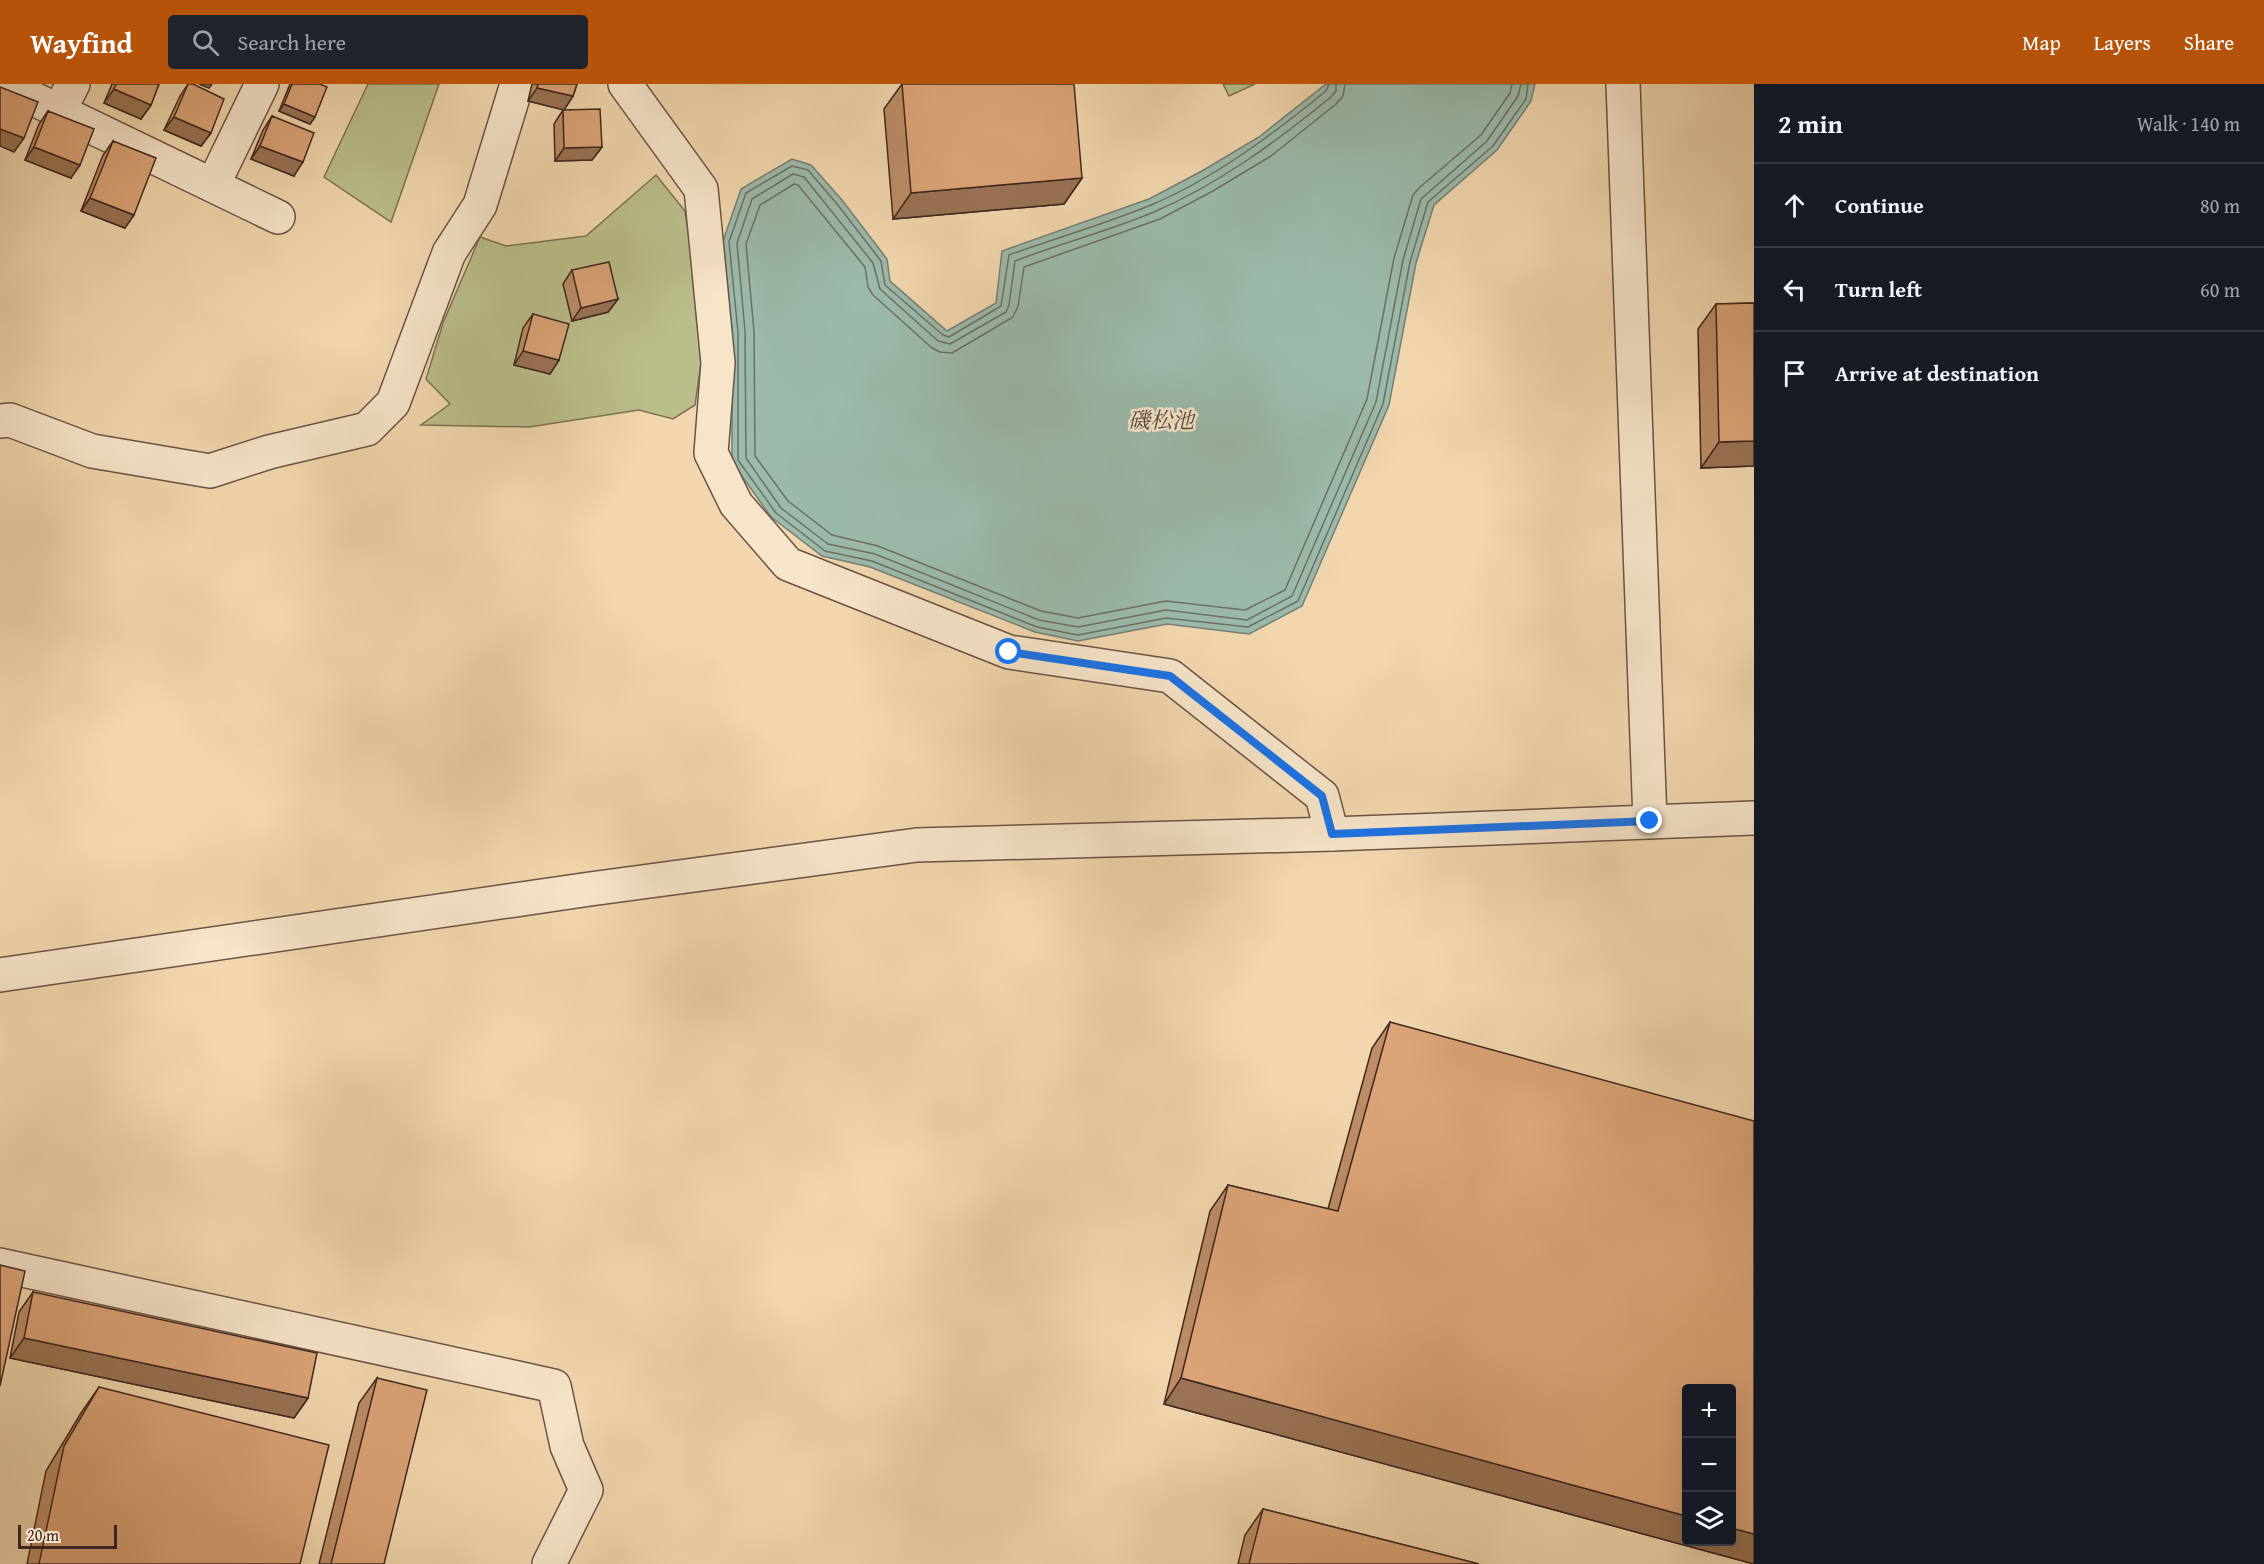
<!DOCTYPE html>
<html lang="en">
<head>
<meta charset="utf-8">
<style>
	body { margin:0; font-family:"Gentium Book Plus","Noto Serif JP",serif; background:#20242c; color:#f1f3f6 }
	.controls { position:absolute; right:18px; bottom:18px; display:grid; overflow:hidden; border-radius:6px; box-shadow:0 6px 24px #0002 }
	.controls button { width:54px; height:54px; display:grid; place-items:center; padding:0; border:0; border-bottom:2px solid #363941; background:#171b24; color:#f1f3f6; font:30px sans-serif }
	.scale { position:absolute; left:18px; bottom:15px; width:99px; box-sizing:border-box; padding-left:6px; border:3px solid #3f271f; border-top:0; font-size:16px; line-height:21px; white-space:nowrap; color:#3f271f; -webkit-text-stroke:4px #f7e5ca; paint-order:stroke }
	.stop { position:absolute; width:18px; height:18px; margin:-14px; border:4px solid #1a73e8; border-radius:50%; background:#fff }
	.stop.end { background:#1a73e8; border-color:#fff; box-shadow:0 2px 6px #0008 }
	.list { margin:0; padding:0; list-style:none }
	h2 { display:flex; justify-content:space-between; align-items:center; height:78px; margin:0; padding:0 24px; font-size:26px }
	h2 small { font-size:20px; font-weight:400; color:#9ea1a6 }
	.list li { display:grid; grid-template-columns:39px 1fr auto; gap:18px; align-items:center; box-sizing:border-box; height:84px; padding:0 24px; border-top:2px solid #363941 }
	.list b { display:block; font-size:22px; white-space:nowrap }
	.list em { font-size:20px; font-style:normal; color:#9ea1a6 }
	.icon { flex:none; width:33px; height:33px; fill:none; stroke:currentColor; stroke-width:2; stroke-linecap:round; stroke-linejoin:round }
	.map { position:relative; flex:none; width:1754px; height:1480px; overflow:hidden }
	header { display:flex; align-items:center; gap:36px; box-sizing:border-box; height:84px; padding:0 30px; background:#b45309; color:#fff }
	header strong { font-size:28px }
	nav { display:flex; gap:33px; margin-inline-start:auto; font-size:21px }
	.search { width:420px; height:54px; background:#20242c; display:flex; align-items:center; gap:15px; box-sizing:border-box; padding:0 21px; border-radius:6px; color:#9ea1a6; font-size:22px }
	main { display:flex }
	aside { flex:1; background:#171b24 }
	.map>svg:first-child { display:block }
	.green { fill:#babe8b; stroke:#7c7255; stroke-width:1.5 }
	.water { fill:#9bbaac; stroke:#767f74; stroke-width:1.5 }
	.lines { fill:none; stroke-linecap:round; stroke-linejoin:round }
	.shore { stroke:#6d7066; stroke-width:1.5 }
	.minor-casing { stroke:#6c5343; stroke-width:36 }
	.tertiary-casing { stroke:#6c5343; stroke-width:36 }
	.minor { stroke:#f7e5ca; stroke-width:33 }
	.tertiary { stroke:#f7e5ca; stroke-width:33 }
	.wall { fill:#bc8d67; stroke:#3f271f; stroke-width:1.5 }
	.shaded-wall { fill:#997354; stroke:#3f271f; stroke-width:1.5 }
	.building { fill:#dba478; stroke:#3f271f; stroke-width:1.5 }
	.route { stroke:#1a73e8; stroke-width:8 }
	.labels { text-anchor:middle; stroke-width:5; stroke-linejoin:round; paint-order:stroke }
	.water-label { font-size:22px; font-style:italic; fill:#564c42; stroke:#f7e5ca }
</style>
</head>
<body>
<header>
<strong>Wayfind</strong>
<div class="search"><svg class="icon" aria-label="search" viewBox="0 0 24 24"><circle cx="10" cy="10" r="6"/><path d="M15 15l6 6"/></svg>Search here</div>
<nav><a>Map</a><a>Layers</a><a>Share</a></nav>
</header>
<main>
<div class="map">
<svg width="1754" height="1480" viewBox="0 0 1754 1480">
	<rect width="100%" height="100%" fill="#f2d7ae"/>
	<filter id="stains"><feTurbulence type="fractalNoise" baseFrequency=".00333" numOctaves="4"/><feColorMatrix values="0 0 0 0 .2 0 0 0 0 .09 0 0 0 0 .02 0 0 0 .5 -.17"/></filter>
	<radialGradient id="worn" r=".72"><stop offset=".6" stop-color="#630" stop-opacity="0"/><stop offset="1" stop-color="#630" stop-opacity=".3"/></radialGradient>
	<!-- green -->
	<path class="green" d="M368,0H439L391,138L324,93Z
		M1223,0H1255L1229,12Z
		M656,91L685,127L704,257L695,321L673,335L639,326L529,343L421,341L450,320L426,295L443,239L480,153L506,162L586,152Z"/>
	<!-- water -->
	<path class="water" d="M1326,0H1535L1531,17L1497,66L1434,121L1416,179L1389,321L1302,522L1249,550L1167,540L1078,557L1035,548L870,483L822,472L771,433L732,378V248L723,157L741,105L792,75L811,81L842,116L887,175L890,197L947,247L996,219L1002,167L1149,115L1202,87L1259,53Z"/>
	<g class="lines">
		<!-- shore -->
		<path class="shore" d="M1329,0L1326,7C1273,50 1215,94 1151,121C1105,140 1056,154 1009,171L1001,222L949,253L943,251L885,201L881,177L837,120L808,86L792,82L746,109L729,158L738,248V376L776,429L825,467L872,477L1037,543L1078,551L1166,534L1248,543L1298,517L1383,320L1410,178L1428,118L1493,62L1526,15L1528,0
			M1336,0V7L1331,13C1277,57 1219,100 1154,128C1109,147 1061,159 1015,177L1009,221L1006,228L950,260L938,257L880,205L873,179L804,93L793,90L752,115L737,159L745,247L746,374L781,424L828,460L875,470L1039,536L1078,543L1166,526L1247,536L1292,512L1376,318L1403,176L1421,115L1487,57L1518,12L1521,0
			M1345,0L1343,12L1336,20L1271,72L1213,107L1160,135L1024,183L1018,222L1013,233L952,269L940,268L932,264L873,211L868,203L865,183L798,101L794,100L760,121L746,160L754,247L755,372L788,417L832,451L878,462L1041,527L1078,534L1166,517L1245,526L1285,506L1367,315L1394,174L1413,111L1419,104L1481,51L1510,9L1512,0"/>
		<!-- minor casing -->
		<g class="minor-casing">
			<path id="minor" d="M3,0L278,133
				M625,0L701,105L718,279L711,369L736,420L788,480L1009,568L1170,592L1322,712L1332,750
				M59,27L73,0
				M213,101L262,0
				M0,337L10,336L92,367L210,387L269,368L367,345L393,319L449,169L480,121L517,0
				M0,1181L554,1302L567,1362L586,1406L549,1480"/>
		</g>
		<!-- tertiary casing -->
		<g class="tertiary-casing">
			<path id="tertiary" d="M1623,0L1650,737
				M0,891L590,805L917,761L1332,750L1754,734"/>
		</g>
		<!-- minor -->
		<use href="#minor" class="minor"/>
		<!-- tertiary -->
		<use href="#tertiary" class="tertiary"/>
	</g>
	<!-- wall -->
	<path class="wall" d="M112,0H159L151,21L141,35L104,19Z
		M188,0L211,49L201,62L164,46L180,12Z
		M290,0H320L315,33L310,40L279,27Z
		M532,0H577L573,12L564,26L528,17Z
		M902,0L1082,94L1064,120L893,135L884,25Z
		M563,26L602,63L592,76L555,77L554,40Z
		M48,27L71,94L25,76L39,40Z
		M272,32L294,92L251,75L263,46Z
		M113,57L125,144L81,127L103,71Z
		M572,186L618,215L608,228L572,237L563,200Z
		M1754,219V382L1701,384L1698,245L1716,220Z
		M533,230L559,276L550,290L514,281L523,244Z
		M1390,938L1754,1480L1164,1320L1210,1127L1228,1101L1328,1125L1372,964Z
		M33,1208L308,1314L294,1334L10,1274L19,1228Z
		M377,1294L384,1480H319L359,1319Z
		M99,1303L300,1480H27L46,1387L81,1329Z
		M1263,1425L1479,1480H1238L1245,1451Z"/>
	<!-- shaded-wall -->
	<path class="shaded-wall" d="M199,0H212L209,4Z
		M537,4L573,12L564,26L528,17Z
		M114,5L151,21L141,35L104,19Z
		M284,20L315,33L310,40L279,27Z
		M174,33L211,49L201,62L164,46Z
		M0,45L24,54L14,68L0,62Z
		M260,62L303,78L294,92L251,75Z
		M34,63L80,81L71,94L25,76Z
		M602,63L592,76L555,77L564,64Z
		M1082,94L1064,120L893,135L911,109Z
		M90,114L134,131L125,144L81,127Z
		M618,215L608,228L572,237L581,224Z
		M523,267L559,276L550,290L514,281Z
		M1754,357V382L1701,384L1719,358Z
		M24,1254L308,1314L294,1334L10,1274Z
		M1181,1294L1686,1432V1458H1731V1444L1754,1450V1480L1164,1320Z"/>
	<!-- building -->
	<path class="building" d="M116,0H159L151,21L114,5Z
		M188,0H193L224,15L211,49L174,33Z
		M292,0H320L327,3L315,33L284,20Z
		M538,0H577L573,12L537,4Z
		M902,0H1074L1082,94L911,109Z
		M0,3L38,18L24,54L0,45Z
		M600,25L602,63L564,64L563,26Z
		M48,27L94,45L80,81L34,63Z
		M272,32L314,49L303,78L260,62Z
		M113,57L156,74L134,131L90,114Z
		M609,178L618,215L581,224L572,186Z
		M1754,219V357L1719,358L1716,220Z
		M533,230L569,240L559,276L523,267Z
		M1390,938L1754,1037V1450L1731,1444V1305H1686V1432L1181,1294L1228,1101L1338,1127Z
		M0,1181L25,1187L0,1302Z
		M33,1208L317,1269L308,1314L24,1254Z
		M377,1294L427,1306L384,1480H331Z
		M99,1303L329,1361L300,1480H39L64,1362Z
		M1263,1425L1479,1480H1249Z"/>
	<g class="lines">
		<!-- route -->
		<path class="route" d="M1009,568L1170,592L1322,712L1332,750L1650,737"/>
	</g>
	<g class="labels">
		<!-- water labels -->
		<g class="water-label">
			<text x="1161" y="344">磯松池</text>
		</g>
	</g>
	<rect width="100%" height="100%" filter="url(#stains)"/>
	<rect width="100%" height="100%" fill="url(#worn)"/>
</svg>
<div class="controls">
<button>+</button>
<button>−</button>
<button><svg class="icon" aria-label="layers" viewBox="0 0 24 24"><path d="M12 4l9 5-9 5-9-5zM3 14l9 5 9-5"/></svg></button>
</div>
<div class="scale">20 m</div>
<div class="stop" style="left:1009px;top:568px"></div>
<div class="stop end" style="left:1650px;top:737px"></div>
</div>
<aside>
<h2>2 min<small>Walk · 140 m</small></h2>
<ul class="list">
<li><svg class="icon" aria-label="ahead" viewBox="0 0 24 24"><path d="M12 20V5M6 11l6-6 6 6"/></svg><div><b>Continue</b></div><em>80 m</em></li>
<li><svg class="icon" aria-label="left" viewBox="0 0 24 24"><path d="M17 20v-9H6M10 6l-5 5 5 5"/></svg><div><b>Turn left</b></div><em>60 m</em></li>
<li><svg class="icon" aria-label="arrive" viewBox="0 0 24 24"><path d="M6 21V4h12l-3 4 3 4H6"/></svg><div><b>Arrive at destination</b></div></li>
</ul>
</aside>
</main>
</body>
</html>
